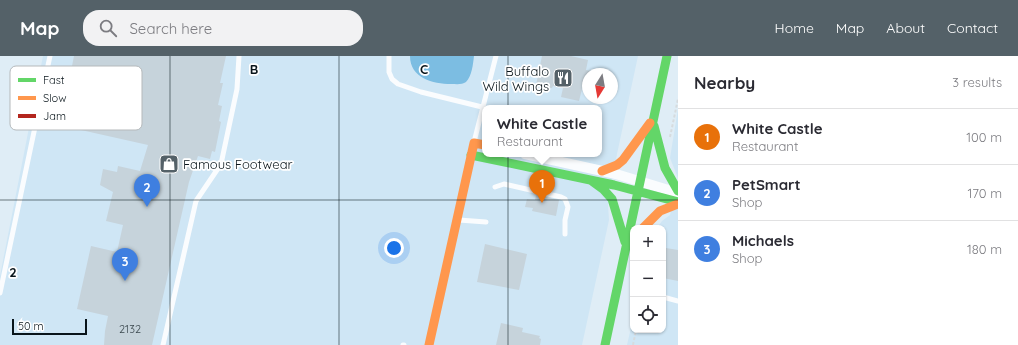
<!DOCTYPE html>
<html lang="en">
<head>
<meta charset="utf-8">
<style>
	body { margin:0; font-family:Quicksand,sans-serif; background:#f2f2f3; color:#2b2b33 }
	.controls { position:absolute; right:12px; bottom:12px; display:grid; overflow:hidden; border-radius:8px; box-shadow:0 1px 3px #0004 }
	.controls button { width:36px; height:36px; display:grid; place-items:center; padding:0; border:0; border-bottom:1px solid #e1e1e2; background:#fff; color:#2b2b33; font:20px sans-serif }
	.compass { position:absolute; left:582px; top:12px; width:36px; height:36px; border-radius:50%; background:#fff; box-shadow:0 1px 3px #0004; rotate:191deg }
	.scale { position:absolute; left:12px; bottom:10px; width:75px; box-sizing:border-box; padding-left:4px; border:2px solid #09151b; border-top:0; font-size:11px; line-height:14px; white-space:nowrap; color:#09151b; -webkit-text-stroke:3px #fff; paint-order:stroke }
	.you { position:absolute; left:394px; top:192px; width:14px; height:14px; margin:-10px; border:3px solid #fff; border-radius:50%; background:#1a73e8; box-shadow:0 0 0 6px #1a73e833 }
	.badge { display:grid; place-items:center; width:26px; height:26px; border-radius:50%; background:#546168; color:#fff; font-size:13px; font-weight:700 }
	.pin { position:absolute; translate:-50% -33px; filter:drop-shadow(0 1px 2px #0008) }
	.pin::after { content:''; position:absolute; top:21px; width:14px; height:12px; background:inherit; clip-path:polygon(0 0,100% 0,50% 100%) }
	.popup { position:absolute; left:482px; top:49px; width:120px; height:52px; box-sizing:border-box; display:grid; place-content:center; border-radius:8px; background:#fff; filter:drop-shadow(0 1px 3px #0005); font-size:13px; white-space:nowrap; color:#7c7c81 }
	.popup b { font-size:15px; color:#2b2b33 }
	.popup::after { content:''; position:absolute; left:50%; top:100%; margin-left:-8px; border:8px solid transparent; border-top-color:#fff }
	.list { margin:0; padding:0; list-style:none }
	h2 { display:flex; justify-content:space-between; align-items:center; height:52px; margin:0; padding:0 16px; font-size:17px }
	h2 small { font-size:13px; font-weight:400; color:#7c7c81 }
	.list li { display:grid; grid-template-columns:26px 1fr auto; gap:12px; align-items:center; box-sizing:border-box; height:56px; padding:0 16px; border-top:1px solid #e1e1e2 }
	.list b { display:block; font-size:15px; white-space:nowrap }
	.list p { margin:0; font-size:13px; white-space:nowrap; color:#7c7c81 }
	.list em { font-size:13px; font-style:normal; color:#7c7c81 }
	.icon { flex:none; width:22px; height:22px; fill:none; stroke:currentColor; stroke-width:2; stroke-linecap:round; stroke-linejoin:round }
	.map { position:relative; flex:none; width:678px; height:289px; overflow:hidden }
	header { display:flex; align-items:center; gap:24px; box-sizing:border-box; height:56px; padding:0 20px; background:#546168; color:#fff }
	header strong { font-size:19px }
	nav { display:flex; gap:22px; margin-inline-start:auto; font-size:14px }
	.search { width:280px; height:36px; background:#f2f2f3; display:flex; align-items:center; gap:10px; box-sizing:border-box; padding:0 14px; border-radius:16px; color:#7c7c81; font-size:15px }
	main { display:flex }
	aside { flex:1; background:#fff }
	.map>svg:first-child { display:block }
	.built { fill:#cfe6f5; fill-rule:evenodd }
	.water { fill:#7cbde2 }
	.building { fill:#c6d3db }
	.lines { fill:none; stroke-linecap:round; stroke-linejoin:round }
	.path { stroke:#d6dbde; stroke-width:2; stroke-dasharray:3 2; stroke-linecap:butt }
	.lane { stroke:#fafcfe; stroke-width:5 }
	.street { stroke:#fafcfe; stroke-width:10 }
	.fast { stroke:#63d668; stroke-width:9 }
	.slow { stroke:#ff974d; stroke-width:9 }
	.grid { fill:none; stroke:#09151b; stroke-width:1; stroke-opacity:0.55 }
	.labels { text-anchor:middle; stroke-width:3.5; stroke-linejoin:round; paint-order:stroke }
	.number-label { font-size:11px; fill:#3b484e }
	.poi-label { font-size:13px; fill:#09151b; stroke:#fff; text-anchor:end }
	.key { fill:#fff; stroke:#b5b9bb; stroke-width:1 }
	.key-label { font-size:11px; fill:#09151b }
	.grid-label { font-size:13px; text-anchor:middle; font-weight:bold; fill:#09151b; stroke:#fff; stroke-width:3.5; stroke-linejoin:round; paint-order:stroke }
</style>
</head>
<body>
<header>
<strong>Map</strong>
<div class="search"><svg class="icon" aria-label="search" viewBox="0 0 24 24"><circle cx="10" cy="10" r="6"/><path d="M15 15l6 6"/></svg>Search here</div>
<nav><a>Home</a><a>Map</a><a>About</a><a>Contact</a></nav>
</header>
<main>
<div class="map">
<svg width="678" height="289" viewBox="0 0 678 289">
	<rect width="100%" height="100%" fill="#dfedf6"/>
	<!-- built -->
	<path class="built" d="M43,0H638L617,98L608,149L609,164L582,289H0V220ZM588,18H612V42H588ZM485,52H599V98H485Z
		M678,53V122L670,102Z
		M678,125V289H627L633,263V274H663V172H657L662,165L670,159Z"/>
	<!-- water -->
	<path class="water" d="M410,0H474C473,8 472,20 466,26C462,29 456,28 451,28C433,28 410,22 410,0Z"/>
	<!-- building -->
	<path class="building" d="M74,0H226L220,27H223L218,49L222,50L219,65L221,66L215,96L212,95L210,103L198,100L189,126L152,289H104L105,275L108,260L77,253L91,190L117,196L123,169L106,165L113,136L100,129L103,113L117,116L118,110L140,115L148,89L81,74L87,45L82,44L85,29L69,25Z
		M542,0H571L588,4L586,14L591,15L590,18H588V26L584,25L579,45L561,41L563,32L553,30L552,32L536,29Z
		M536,139L559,144L556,160L532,155L533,152L525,151L527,143L535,144Z
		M485,188L527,198L519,234L477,226Z
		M666,192L678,194V225L663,222V204Z
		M501,267L523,272L522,276L540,280L539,282L541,283L540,289H496Z"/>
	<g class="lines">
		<!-- path -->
		<path class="path" d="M670,81L678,43
			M633,289L636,274"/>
		<!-- lane -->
		<path class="lane" d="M389,0V16L392,23L398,28L421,36L482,51
			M474,86L496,0
			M495,131L504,128L561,141L565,143L568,151L565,164V178
			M459,164L486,166
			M0,237L50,0
			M663,241L678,245
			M163,289L196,145L221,108L237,33L239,0
			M403,289H404"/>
		<!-- street -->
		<path class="street" d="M525,98L616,118L678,137"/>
		<!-- fast -->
		<path class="fast" d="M654,70L665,112L678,135
			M471,99L614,129L678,146
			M592,125L603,133L612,143L625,186
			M605,289L667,0"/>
		<!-- slow -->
		<path class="slow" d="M602,115L617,109L623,104L650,67
			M643,172L660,155L678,148
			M429,289L474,87L485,89"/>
	</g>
	<!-- grid -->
	<path class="grid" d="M170,0V289M339,0V289M508,0V289M0,144H678"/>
	<!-- icons -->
	<defs>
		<g id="restaurant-square" transform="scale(1)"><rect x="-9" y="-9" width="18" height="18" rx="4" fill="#546168" stroke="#fff"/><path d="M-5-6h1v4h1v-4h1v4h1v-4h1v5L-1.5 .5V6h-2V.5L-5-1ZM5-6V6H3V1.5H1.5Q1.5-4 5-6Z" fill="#fff"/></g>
		<g id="shop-square" transform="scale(1)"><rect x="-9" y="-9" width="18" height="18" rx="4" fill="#546168" stroke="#fff"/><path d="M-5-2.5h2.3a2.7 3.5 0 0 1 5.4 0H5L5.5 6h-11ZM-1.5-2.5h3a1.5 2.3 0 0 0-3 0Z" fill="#fff"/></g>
	</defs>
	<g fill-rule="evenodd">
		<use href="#restaurant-square" x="563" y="22"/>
		<use href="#shop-square" x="169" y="108"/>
	</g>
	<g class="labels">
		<!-- number labels -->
		<g class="number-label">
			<text x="130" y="277">2132</text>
		</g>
		<!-- poi labels -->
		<g class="poi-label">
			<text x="549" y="20">Buffalo<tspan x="549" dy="15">Wild Wings</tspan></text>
			<text x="183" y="113" text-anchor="start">Famous Footwear</text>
		</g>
	</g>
	<!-- legend -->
	<rect x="10" y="10" width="132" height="64" rx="6" class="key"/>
	<rect x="18" y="22" width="18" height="4" fill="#63d668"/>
	<rect x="18" y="40" width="18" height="4" fill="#ff974d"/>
	<rect x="18" y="58" width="18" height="4" fill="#b3261e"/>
	<g class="key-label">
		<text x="43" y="28">Fast</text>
		<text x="43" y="46">Slow</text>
		<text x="43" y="64">Jam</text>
	</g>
	<g class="grid-label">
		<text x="254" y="18">B</text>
		<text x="424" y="18">C</text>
		<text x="13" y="221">2</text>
	</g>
</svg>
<div class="controls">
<button>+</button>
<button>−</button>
<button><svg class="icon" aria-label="locate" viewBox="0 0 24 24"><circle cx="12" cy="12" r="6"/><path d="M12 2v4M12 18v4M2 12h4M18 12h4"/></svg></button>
</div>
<svg class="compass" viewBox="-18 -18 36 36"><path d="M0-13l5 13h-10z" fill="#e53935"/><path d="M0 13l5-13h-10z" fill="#7c7c81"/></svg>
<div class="scale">50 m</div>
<div class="you"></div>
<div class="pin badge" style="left:542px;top:147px;background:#e8710a">1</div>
<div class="popup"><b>White Castle</b>Restaurant</div>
<div class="pin badge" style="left:147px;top:151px;background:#3f7fe0">2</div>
<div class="pin badge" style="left:125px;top:225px;background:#3f7fe0">3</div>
</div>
<aside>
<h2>Nearby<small>3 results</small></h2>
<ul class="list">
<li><span class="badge" style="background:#e8710a">1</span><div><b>White Castle</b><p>Restaurant</p></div><em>100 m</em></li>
<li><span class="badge" style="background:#3f7fe0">2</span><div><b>PetSmart</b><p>Shop</p></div><em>170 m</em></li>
<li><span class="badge" style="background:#3f7fe0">3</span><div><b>Michaels</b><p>Shop</p></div><em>180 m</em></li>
</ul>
</aside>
</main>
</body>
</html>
